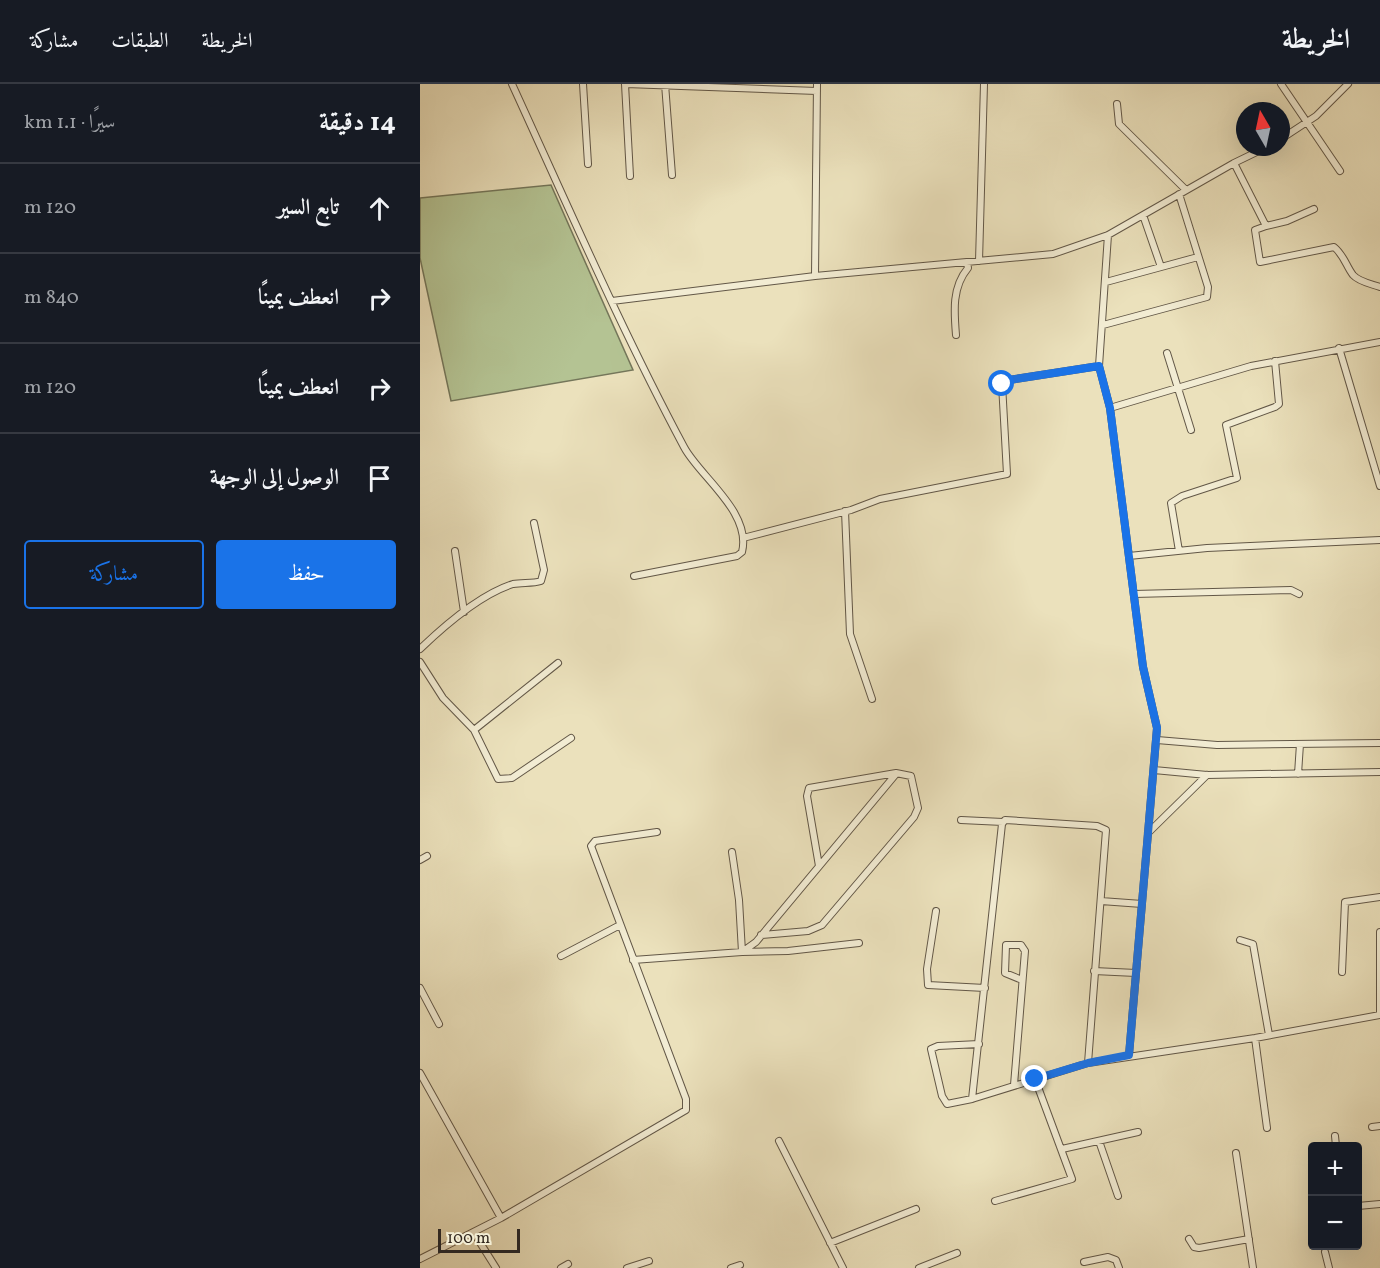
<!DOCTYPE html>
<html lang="ar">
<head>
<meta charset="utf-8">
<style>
	body { margin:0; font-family:Vollkorn,Amiri,serif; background:#20242c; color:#f1f3f6; direction:rtl }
	.controls { position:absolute; right:18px; bottom:18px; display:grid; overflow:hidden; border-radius:6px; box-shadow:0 6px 24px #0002 }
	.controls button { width:54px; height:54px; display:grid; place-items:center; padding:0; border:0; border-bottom:2px solid #363941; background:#171b24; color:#f1f3f6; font:30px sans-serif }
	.compass { position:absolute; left:816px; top:18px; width:54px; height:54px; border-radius:50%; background:#171b24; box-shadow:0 6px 24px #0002; rotate:351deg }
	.scale { position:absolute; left:18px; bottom:15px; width:82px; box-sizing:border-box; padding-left:6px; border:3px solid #342920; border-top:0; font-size:16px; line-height:21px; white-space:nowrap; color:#342920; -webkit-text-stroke:4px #f2ecd3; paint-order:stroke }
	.stop { position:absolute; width:18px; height:18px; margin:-14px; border:4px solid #1a73e8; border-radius:50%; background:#fff }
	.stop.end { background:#1a73e8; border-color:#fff; box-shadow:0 2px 6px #0008 }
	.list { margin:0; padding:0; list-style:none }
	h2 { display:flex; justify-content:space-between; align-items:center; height:78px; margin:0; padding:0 24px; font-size:26px }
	h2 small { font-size:20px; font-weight:400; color:#9ea1a6 }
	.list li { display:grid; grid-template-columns:39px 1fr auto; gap:18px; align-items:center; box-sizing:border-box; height:90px; padding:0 24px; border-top:2px solid #363941 }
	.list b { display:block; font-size:22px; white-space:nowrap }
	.list em { font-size:20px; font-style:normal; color:#9ea1a6 }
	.actions { display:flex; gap:12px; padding:18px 24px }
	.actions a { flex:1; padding:14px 0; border:2px solid #1a73e8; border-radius:6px; text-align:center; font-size:21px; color:#1a73e8 }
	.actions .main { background:#1a73e8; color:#fff }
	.icon { flex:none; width:33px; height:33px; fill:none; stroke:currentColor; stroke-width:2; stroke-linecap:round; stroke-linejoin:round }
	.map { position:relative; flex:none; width:960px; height:1184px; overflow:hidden; direction:ltr }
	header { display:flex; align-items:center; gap:36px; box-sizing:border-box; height:84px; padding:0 30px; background:#171b24; border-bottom:2px solid #363941 }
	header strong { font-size:28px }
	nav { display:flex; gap:33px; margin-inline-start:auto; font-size:21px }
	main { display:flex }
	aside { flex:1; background:#171b24 }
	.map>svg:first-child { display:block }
	.green { fill:#b4c393; stroke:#74765a; stroke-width:1.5 }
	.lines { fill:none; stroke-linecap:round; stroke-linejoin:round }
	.minor-casing { stroke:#625747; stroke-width:8 }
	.minor { stroke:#f2ecd3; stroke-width:6 }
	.route { stroke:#1a73e8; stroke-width:8 }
</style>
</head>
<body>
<header>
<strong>الخريطة</strong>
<nav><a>الخريطة</a><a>الطبقات</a><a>مشاركة</a></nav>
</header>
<main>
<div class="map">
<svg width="960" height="1184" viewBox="0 0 960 1184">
	<rect width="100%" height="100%" fill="#ebe1bc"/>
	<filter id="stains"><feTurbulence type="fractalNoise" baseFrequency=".00333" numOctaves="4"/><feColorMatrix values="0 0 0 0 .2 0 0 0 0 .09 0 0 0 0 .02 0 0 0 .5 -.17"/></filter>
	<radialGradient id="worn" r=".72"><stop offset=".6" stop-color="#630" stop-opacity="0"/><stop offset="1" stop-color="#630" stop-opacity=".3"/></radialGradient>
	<!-- green -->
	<path class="green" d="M131,101L213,286L31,317L0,174V114Z"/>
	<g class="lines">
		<!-- minor casing -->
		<g class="minor-casing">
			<path id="minor" d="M92,0C148,122 201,245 264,363C279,392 332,428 322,468L317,472L214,492
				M163,0L168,80
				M205,0L210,92
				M206,0L397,7
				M245,0L252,91
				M861,0L920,87
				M697,20L699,40L766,106
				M861,55L896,32L928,0
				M814,79L846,142L867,137L894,125
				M723,131L741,183
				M846,142L835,146L840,178L914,163C924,171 926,182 933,191C939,198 952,200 960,203
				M559,177L564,0
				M395,192L397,0
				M686,198L778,173
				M192,217L395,192L633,170L688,151L814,79L847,63
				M683,241L787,213L788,203L759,110
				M536,251C534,227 532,203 548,184L547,178
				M919,264L960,402
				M747,269L771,346
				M679,282L690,324L723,583L737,644L709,971
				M690,324L831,282L960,258
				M425,427L430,550L452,615
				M323,454L431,426L460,415L587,390L582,300L589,296L679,282L688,151
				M35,467L44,528
				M759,467L751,419L762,412L817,394L806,341L855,323L859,320L855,277
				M709,472L787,464L960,456
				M714,510L871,506L879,510
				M0,565C24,542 61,510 93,500C102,498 112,500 121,497L124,486L114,439
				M0,578L23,614L54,646L78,695L92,694L151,654
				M54,646L138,579
				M737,656L797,661L960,659
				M734,686L787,691L960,688
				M878,690L880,660
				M541,736L583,738
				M728,749L787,691
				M0,776L7,772
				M681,817L722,820
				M516,827L507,885L508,901L565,904
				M341,851L388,847L402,841L494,733L498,724L491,692L476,689L389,704L387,712L399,782
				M820,856L833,860L849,951
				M439,859L368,867L322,868L336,858L476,690
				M141,872L200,841
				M213,876L322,868L319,816L312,768
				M674,887L716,889
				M922,888L925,818L960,813
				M0,904L19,940
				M960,931V848
				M835,954L847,1044
				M559,960L518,962L511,965L522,1012L527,1020L552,1015L668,979L835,954L960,931
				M0,989L81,1134
				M594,1001L605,867L601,861H586L585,889L602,896
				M552,1015L582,740L585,736L677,742L686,746L668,979
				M952,1043L960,1042
				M915,1052L916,1062
				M359,1057L423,1184
				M679,1057L698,1112
				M642,1065L718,1048
				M816,1069L833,1184
				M575,1117L652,1095L615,995
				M938,1122L960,1120
				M54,1149L76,1184
				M769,1155L774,1163L779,1164L829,1155
				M410,1159L496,1125
				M905,1168L909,1184
				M0,1175L81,1134L266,1026V1015L171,762L175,757L237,748
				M664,1178L688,1173L696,1176L699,1184
				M141,1184L148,1180
				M207,1184L229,1177
				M311,1184L320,1181
				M499,1184L537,1169"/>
		</g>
		<!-- minor -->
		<use href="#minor" class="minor"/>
	</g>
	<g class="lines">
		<!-- route -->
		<path class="route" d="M582,300L589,296L679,282L690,324L723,583L737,644L709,971L668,979L615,995"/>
	</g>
	<rect width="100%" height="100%" filter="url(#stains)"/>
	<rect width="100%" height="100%" fill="url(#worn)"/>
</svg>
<div class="controls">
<button>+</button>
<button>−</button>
</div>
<svg class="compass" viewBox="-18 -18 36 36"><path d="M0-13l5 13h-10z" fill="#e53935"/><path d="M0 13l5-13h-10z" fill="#9ea1a6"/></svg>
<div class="scale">100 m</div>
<div class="stop" style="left:582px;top:300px"></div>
<div class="stop end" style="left:615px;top:995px"></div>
</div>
<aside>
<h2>14 دقيقة<small>سيرًا · 1.1 km</small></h2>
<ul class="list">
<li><svg class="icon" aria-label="ahead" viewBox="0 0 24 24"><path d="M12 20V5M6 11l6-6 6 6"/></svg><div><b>تابع السير</b></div><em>120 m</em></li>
<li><svg class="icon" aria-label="right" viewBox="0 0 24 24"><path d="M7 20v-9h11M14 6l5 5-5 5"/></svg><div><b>انعطف يمينًا</b></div><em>840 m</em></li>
<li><svg class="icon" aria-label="right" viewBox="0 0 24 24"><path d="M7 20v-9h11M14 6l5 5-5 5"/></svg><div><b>انعطف يمينًا</b></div><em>120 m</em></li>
<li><svg class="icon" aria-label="arrive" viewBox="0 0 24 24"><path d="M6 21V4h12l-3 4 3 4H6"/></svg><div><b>الوصول إلى الوجهة</b></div></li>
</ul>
<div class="actions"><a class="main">حفظ</a><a>مشاركة</a></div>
</aside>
</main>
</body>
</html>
